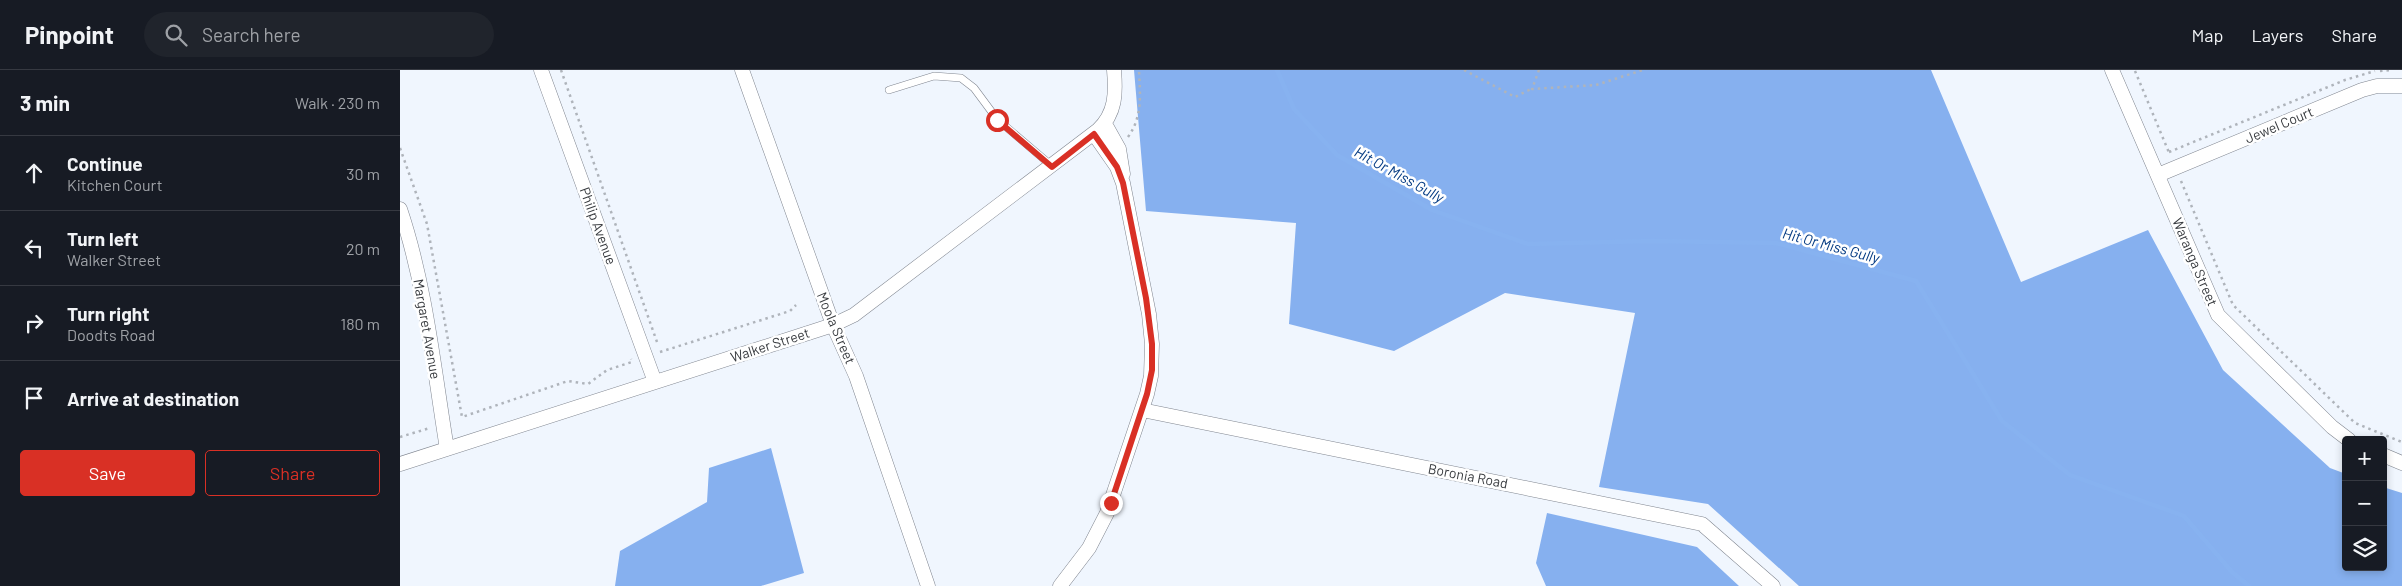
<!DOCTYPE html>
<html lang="en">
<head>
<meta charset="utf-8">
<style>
	body { margin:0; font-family:Barlow,sans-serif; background:#20242c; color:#f1f3f6 }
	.controls { position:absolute; right:15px; bottom:15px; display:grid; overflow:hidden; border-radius:5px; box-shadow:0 2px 8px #0003 }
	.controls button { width:45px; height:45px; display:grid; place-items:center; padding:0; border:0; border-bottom:1px solid #363941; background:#171b24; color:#f1f3f6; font:25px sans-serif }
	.stop { position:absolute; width:15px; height:15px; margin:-11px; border:4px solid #d93025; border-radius:50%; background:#fff }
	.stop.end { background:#d93025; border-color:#fff; box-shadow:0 1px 5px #0008 }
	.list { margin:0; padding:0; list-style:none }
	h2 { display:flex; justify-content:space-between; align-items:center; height:65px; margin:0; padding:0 20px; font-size:21px }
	h2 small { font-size:16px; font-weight:400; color:#9ea1a6 }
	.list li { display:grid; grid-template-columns:32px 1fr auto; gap:15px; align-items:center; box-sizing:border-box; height:75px; padding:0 20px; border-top:1px solid #363941 }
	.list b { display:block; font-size:19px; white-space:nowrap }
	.list p { margin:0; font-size:16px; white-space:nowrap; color:#9ea1a6 }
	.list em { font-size:16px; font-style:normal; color:#9ea1a6 }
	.actions { display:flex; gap:10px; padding:15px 20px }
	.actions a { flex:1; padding:11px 0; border:1px solid #d93025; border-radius:5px; text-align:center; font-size:18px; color:#d93025 }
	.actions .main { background:#d93025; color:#fff }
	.icon { flex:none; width:28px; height:28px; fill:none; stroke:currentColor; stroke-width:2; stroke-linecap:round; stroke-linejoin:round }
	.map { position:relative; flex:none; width:2002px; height:516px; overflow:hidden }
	header { display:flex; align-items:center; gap:30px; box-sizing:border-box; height:70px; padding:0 25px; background:#171b24; border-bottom:1px solid #363941 }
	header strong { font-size:24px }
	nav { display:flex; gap:28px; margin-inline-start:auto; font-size:18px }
	.search { width:350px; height:45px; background:#20242c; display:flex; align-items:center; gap:12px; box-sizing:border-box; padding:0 18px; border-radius:28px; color:#9ea1a6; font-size:19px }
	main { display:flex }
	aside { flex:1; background:#171b24 }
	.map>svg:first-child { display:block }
	.forest { fill:#86b0ef }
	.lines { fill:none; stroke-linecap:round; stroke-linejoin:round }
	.stream { stroke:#87b2f0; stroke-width:4.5 }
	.lane-casing { stroke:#808690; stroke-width:8 }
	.street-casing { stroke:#808690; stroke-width:15 }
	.path { stroke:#afb4bb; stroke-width:2.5; stroke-dasharray:2.5 4; stroke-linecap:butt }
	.lane { stroke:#fff; stroke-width:7 }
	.street { stroke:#fff; stroke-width:14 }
	.route { stroke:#d93025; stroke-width:6 }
	.labels { text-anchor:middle; stroke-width:5; stroke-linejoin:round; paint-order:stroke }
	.street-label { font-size:14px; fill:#383b3f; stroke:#fff }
	.water-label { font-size:15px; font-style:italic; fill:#053b83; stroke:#fff }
</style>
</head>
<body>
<header>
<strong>Pinpoint</strong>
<div class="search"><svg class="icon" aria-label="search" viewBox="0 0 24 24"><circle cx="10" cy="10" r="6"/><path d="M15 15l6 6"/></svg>Search here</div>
<nav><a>Map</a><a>Layers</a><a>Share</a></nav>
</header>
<main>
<aside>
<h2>3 min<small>Walk · 230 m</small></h2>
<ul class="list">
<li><svg class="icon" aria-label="ahead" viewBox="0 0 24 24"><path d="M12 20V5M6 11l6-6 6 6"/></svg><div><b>Continue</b><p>Kitchen Court</p></div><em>30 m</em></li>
<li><svg class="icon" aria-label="left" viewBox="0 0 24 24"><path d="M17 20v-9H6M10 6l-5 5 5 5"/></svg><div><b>Turn left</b><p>Walker Street</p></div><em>20 m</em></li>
<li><svg class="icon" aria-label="right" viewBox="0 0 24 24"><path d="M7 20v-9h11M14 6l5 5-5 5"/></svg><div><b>Turn right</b><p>Doodts Road</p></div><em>180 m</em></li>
<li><svg class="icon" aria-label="arrive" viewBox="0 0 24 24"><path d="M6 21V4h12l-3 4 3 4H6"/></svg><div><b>Arrive at destination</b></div></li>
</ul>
<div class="actions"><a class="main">Save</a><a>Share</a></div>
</aside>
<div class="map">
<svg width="2002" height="516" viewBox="0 0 2002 516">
	<rect width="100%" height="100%" fill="#f0f6fe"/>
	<!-- forest -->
	<path class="forest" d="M734,0H1531L1621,212L1748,160L1823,300L1930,398L1946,404V497H1983V417L2002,423V516H1399L1308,434L1199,417L1235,243L1105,223L994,281L889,254L896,153L746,141Z
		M371,378L404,503L361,516H215L220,481L307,432L309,398Z
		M1147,443L1297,477L1339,516H1146L1136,493Z"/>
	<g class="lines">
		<!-- stream -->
		<path class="stream" d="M877,0L894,39L937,85L1032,140L1128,174L1252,171L1376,173L1516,211L1602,351L1670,405L1784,446L1832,502L1849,516"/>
		<!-- lane casing -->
		<g class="lane-casing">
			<path id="lane" d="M489,20L534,6L561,8L574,18L597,49L652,96"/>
		</g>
		<!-- street casing -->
		<g class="street-casing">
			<path id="street" d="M141,0L255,312
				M342,0L433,255L456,306L528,516
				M1712,0L1818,245L1932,357L1949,370
				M705,54L719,79L723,104
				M1758,105L1962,20L1977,16H2002
				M0,139C26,216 34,300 47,379
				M742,340L1302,454L1373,516
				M1983,385L2002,393
				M0,394L433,255L454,245L698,60C716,43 716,23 714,0
				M660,516L689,478L707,443L747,324L751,306L752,274L749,244L723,113L717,97L694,64"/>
		</g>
		<!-- path -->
		<path class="path" d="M161,0L257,272
			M1064,0L1115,27L1131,19
			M1139,0L1132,19L1196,15L1243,0
			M1735,1L1770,85
			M1980,1L1992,0
			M728,67C743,46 740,24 739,0
			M0,78L27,154L62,347L168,311L188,314L207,300L232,292L231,289
			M1769,82L1945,10L1975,1
			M1781,111L1833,235L1955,353L2002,372
			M260,282L390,241L396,235
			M0,367L30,358"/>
		<!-- lane -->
		<use href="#lane" class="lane"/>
		<!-- street -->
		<use href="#street" class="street"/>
	</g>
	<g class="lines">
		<!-- route -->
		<path class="route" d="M597,50L652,97L694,64L717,97L723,113L746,228L752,274V300L747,324L711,433"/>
	</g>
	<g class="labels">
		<!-- street labels -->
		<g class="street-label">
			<text transform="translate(1879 55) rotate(-23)" y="5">Jewel Court</text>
			<text transform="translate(198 156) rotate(70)" y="5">Philip Avenue</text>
			<text transform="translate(1795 192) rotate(67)" y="5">Waranga Street</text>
			<text transform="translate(436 258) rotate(67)" y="5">Moola Street</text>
			<text transform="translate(27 259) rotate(80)" y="5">Margaret Avenue</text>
			<text transform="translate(370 275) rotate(-18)" y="5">Walker Street</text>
			<text transform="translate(1068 406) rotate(11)" y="5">Boronia Road</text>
		</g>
		<!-- water labels -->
		<g class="water-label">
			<text transform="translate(999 105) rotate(29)" y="5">Hit Or Miss Gully</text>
			<text transform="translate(1431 176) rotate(15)" y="5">Hit Or Miss Gully</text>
		</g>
	</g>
</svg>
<div class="controls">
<button>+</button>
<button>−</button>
<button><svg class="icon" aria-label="layers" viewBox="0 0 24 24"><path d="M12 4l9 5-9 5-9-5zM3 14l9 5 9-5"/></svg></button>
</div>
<div class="stop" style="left:597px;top:50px"></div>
<div class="stop end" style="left:711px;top:433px"></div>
</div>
</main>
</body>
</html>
